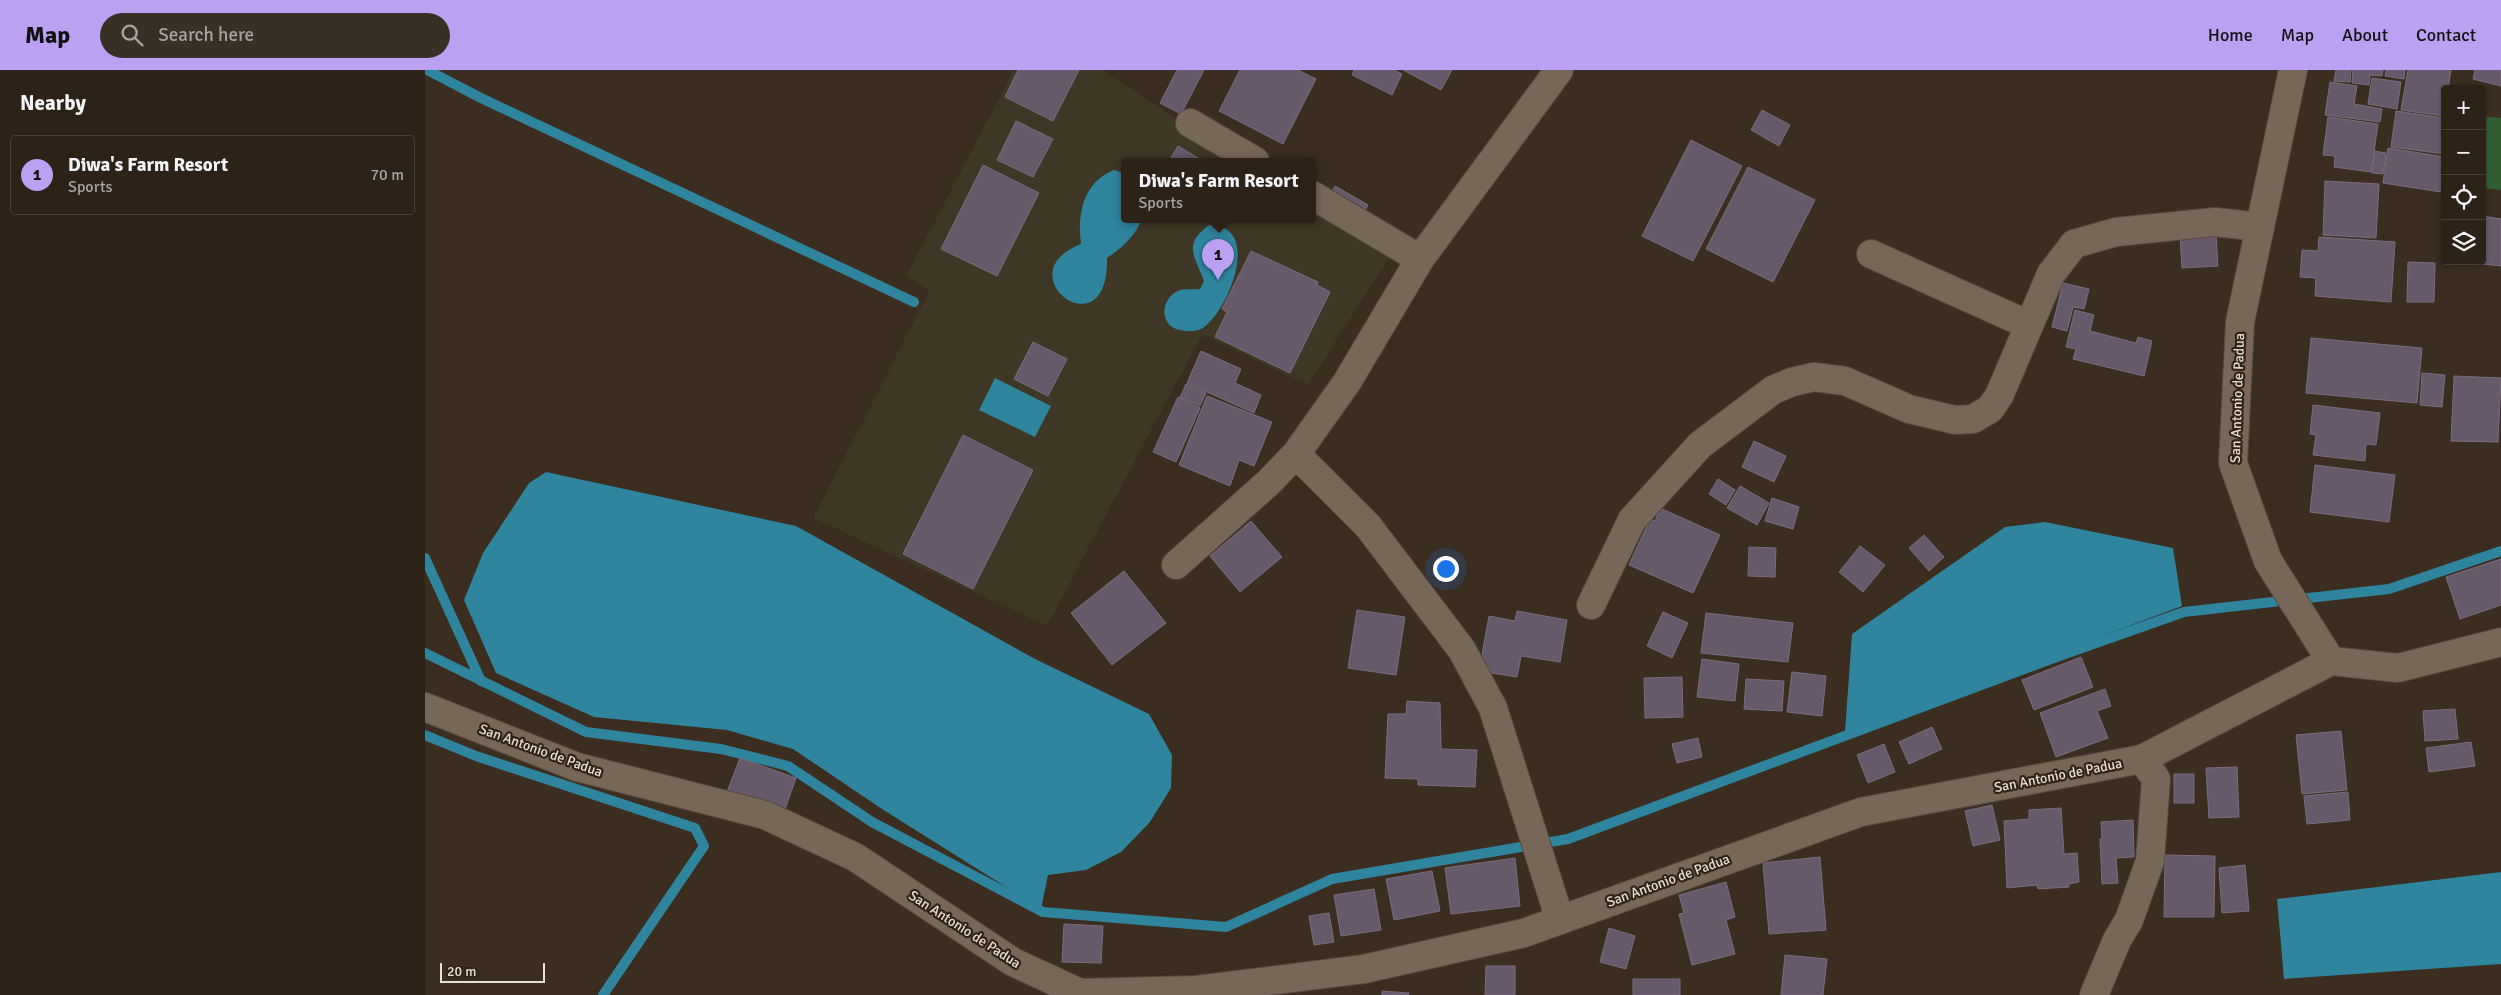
<!DOCTYPE html>
<html lang="en">
<head>
<meta charset="utf-8">
<style>
	body { margin:0; font-family:Signika,sans-serif; background:#382f25; color:#f1f3f6 }
	.controls { position:absolute; right:15px; top:15px; display:grid; overflow:hidden; border-radius:5px; box-shadow:0 1px 4px #0004 }
	.controls button { width:45px; height:45px; display:grid; place-items:center; padding:0; border:0; border-bottom:1px solid #483f37; background:#2c2218; color:#f1f3f6; font:25px sans-serif }
	.scale { position:absolute; left:15px; bottom:12px; width:105px; box-sizing:border-box; padding-left:5px; border:2px solid #e8dfd7; border-top:0; font-size:14px; line-height:18px; white-space:nowrap; color:#e8dfd7; -webkit-text-stroke:4px #312316; paint-order:stroke }
	.you { position:absolute; left:1020px; top:498px; width:18px; height:18px; margin:-12px; border:4px solid #fff; border-radius:50%; background:#1a73e8; box-shadow:0 0 0 8px #1a73e833 }
	.badge { display:grid; place-items:center; width:32px; height:32px; border-radius:50%; background:#bca0f2; color:#111; font-size:16px; font-weight:700 }
	.pin { position:absolute; translate:-50% -41px; filter:drop-shadow(0 1px 2px #0008) }
	.pin::after { content:''; position:absolute; top:26px; width:18px; height:15px; background:inherit; clip-path:polygon(0 0,100% 0,50% 100%) }
	.popup { position:absolute; left:696px; top:88px; width:195px; height:65px; box-sizing:border-box; display:grid; place-content:center; border-radius:5px; background:#2c2218; filter:drop-shadow(0 1px 4px #0005); font-size:16px; white-space:nowrap; color:#a6a4a2 }
	.popup b { font-size:19px; color:#f1f3f6 }
	.popup::after { content:''; position:absolute; left:50%; top:100%; margin-left:-10px; border:10px solid transparent; border-top-color:#2c2218 }
	.list { margin:0; padding:0; list-style:none }
	h2 { display:flex; justify-content:space-between; align-items:center; height:65px; margin:0; padding:0 20px; font-size:21px }
	h2 small { font-size:16px; font-weight:400; color:#a6a4a2 }
	.list li { display:grid; grid-template-columns:32px 1fr auto; gap:15px; align-items:center; box-sizing:border-box; height:80px; margin:0 10px 10px; padding:0 10px; border:1px solid #483f37; border-radius:5px }
	.list b { display:block; font-size:19px; white-space:nowrap }
	.list p { margin:0; font-size:16px; white-space:nowrap; color:#a6a4a2 }
	.list em { font-size:16px; font-style:normal; color:#a6a4a2 }
	.icon { flex:none; width:28px; height:28px; fill:none; stroke:currentColor; stroke-width:2; stroke-linecap:round; stroke-linejoin:round }
	.map { position:relative; flex:none; width:2076px; height:925px; overflow:hidden }
	header { display:flex; align-items:center; gap:30px; box-sizing:border-box; height:70px; padding:0 25px; background:#bca0f2; color:#111 }
	header strong { font-size:24px }
	nav { display:flex; gap:28px; margin-inline-start:auto; font-size:18px }
	.search { width:350px; height:45px; background:#382f25; display:flex; align-items:center; gap:12px; box-sizing:border-box; padding:0 18px; border-radius:28px; color:#a6a4a2; font-size:19px }
	main { display:flex }
	aside { flex:1; background:#2c2218 }
	.map>svg:first-child { display:block }
	.commercial { fill:#3e3725 }
	.green { fill:#305e31 }
	.water { fill:#2f849e }
	.lines { fill:none; stroke-linecap:round; stroke-linejoin:round }
	.stream { stroke:#2f849e; stroke-width:10 }
	.building { fill:#66596a; stroke:#7a6d7e }
	.minor-casing { stroke:#554a3f; stroke-width:30 }
	.tertiary-casing { stroke:#554a3f; stroke-width:30 }
	.minor { stroke:#776759; stroke-width:28 }
	.tertiary { stroke:#776759; stroke-width:28 }
	.labels { text-anchor:middle; stroke-width:4.5; stroke-linejoin:round; paint-order:stroke }
	.street-label { font-size:14px; fill:#e8dfd7; stroke:#312316 }
</style>
</head>
<body>
<header>
<strong>Map</strong>
<div class="search"><svg class="icon" aria-label="search" viewBox="0 0 24 24"><circle cx="10" cy="10" r="6"/><path d="M15 15l6 6"/></svg>Search here</div>
<nav><a>Home</a><a>Map</a><a>About</a><a>Contact</a></nav>
</header>
<main>
<aside>
<h2>Nearby<small></small></h2>
<ul class="list">
<li><span class="badge">1</span><div><b>Diwa's Farm Resort</b><p>Sports</p></div><em>70 m</em></li>
</ul>
</aside>
<div class="map">
<svg width="2076" height="925" viewBox="0 0 2076 925">
	<rect width="100%" height="100%" fill="#3b2d20"/>
	<!-- commercial -->
	<path class="commercial" d="M589,0H677L764,57L824,91H699V149H887V127L972,175L883,315L777,265L622,556L388,448L505,220L481,206Z"/>
	<!-- green -->
	<path class="green" d="M2057,46L2076,48V120L2057,118Z"/>
	<!-- water -->
	<path class="water" d="M689,100L699,103V149H717C710,166 697,178 682,188C684,284 578,204 656,174C652,145 658,112 689,100Z
		M784,155C838,155 804,240 778,258C771,262 763,262 756,260C752,260 745,257 743,253C735,242 741,226 753,221C759,218 769,220 775,219L779,211C770,186 757,175 784,155Z
		M570,308L626,336L610,367L554,340Z
		M121,402L371,456L610,589L724,644L747,685L746,718L725,752L696,782L661,800L623,805L616,839L457,739L368,679L302,660L169,647L71,603L39,530L58,483L104,413Z
		M1620,452L1748,478L1757,536L1420,662L1427,564L1580,457Z
		M2076,802V894L1859,909L1852,829Z"/>
	<g class="lines">
		<!-- stream -->
		<path class="stream" d="M2,0L56,28L489,232
			M0,488L56,611
			M0,583L161,662L296,679L363,696L447,752L618,842L801,857L907,809L1143,769L1637,585L1759,542L1964,519L2076,481
			M0,665L51,686L270,758L279,776L178,925"/>
	</g>
	<!-- building -->
	<path class="building" d="M593,0H654L628,51L580,27Z
		M752,0H779L756,44L735,33Z
		M815,0H873L891,9L858,74L794,41Z
		M929,0H969L977,4L967,25L927,5Z
		M978,0H1027L1016,20Z
		M1911,0H1926L1925,12L1909,11Z
		M1928,0H1958L1957,6L1945,5L1944,15L1927,13Z
		M1961,0H1980L1979,9L1960,6Z
		M1983,0H2026L2023,19H2020L2019,46L1976,40Z
		M2050,0H2076V16L2048,9Z
		M1947,8L1976,12L1972,39L1943,34Z
		M1905,12L1932,16L1929,34L1957,39L1955,52L1900,45Z
		M1337,40L1365,55L1354,76L1326,60Z
		M1971,41L2020,48V84L1966,77Z
		M1903,47L1953,54L1946,102L1909,97L1910,86L1898,85Z
		M591,51L628,69L608,107L572,90Z
		M1266,70L1317,96L1268,191L1217,166Z
		M753,76L778,91H744Z
		M1963,78L2020,87L2016,122L1958,113Z
		M1950,81L1961,83L1958,104L1947,103Z
		M558,95L614,123L572,206L516,179Z
		M1323,97L1390,130L1348,212L1281,179Z
		M1900,111L1954,114L1951,168L1898,165Z
		M910,116L943,135L934,151L901,132Z
		M2057,146L2076,149V196L2047,193L2057,191Z
		M1791,163L1793,196L1757,198L1755,166Z
		M1894,167L1970,172L1966,232L1890,226L1891,208L1875,207L1877,180L1893,181Z
		M826,181L893,212L892,215L905,222L865,303L790,267L802,242L797,239Z
		M1983,192L2010,193L2009,232H1982Z
		M1638,213L1664,219L1659,239L1648,237L1642,261L1627,257Z
		M1650,240L1669,245L1665,261L1711,273L1713,267L1727,271L1719,306L1648,289L1651,279L1641,277Z
		M1886,268L1997,278L1992,333L1881,323Z
		M608,272L642,289L623,326L589,309Z
		M776,281L816,299L810,313L836,325L829,343L762,313Z
		M1997,303L2020,305L2017,337L1995,335Z
		M2029,306L2076,308L2073,372L2026,371Z
		M761,314L781,323L775,336L755,327Z
		M782,326L847,352L829,396L814,390L805,416L754,395Z
		M753,327L775,338L751,392L728,382Z
		M1888,335L1955,343L1951,375L1941,374L1940,391L1888,385L1891,365L1885,364Z
		M538,365L608,400L548,519L478,484Z
		M1329,371L1361,386L1349,412L1317,397Z
		M1890,395L1970,405L1964,452L1885,442Z
		M1293,409L1310,420L1301,435L1284,424Z
		M1315,416L1344,433L1332,455L1302,438Z
		M1347,428L1374,437L1368,459L1340,451Z
		M1235,438L1295,465L1268,523L1204,495L1225,449L1230,451Z
		M826,451L857,487L815,522L785,486Z
		M1499,465L1519,487L1504,501L1484,478Z
		M1435,476L1460,495L1438,522L1414,502Z
		M1324,477L1351,478L1350,507L1323,506Z
		M2076,489V535L2035,549L2021,507Z
		M699,501L741,553L687,595L646,543Z
		M932,540L980,547L971,605L923,598Z
		M1092,541L1142,550L1135,592L1096,586L1092,607L1054,601L1064,546L1090,551Z
		M1238,542L1263,553L1247,588L1222,576Z
		M1281,543L1368,553L1363,592L1276,583Z
		M1656,587L1668,617L1609,640L1597,610Z
		M1277,589L1314,594L1310,631L1272,627Z
		M1367,602L1401,606L1397,646L1362,642Z
		M1257,607L1258,647L1220,648L1219,608Z
		M1321,609L1359,611L1357,641L1319,639Z
		M1680,619L1686,636L1672,641L1683,668L1631,687L1615,643Z
		M982,631L1015,633L1016,679L1052,680L1050,717L993,715V709L960,708L963,644H981Z
		M2030,639L2033,669L2000,671L1998,641Z
		M1507,657L1517,679L1484,694L1474,672Z
		M1916,661L1922,720L1877,724L1871,665Z
		M1273,668L1277,687L1252,693L1247,674Z
		M2046,672L2050,696L2004,702L2001,678Z
		M1459,674L1470,702L1443,713L1432,685Z
		M315,688L371,708L359,742L302,722Z
		M1812,697L1814,747L1784,748L1781,698Z
		M1749,704H1769V733H1749Z
		M1923,722L1925,750L1882,754L1879,726Z
		M1567,735L1575,770L1548,776L1540,741Z
		M1636,738L1639,784L1652,783L1654,812L1644,814V817L1613,819L1612,815L1582,818L1579,751L1604,749V740Z
		M1708,750L1709,787L1691,788L1693,813L1677,814L1675,769L1677,768L1676,752Z
		M1740,785L1790,786L1789,847H1739Z
		M1395,787L1401,860L1344,864L1338,793Z
		M1090,788L1095,836L1026,844L1020,798Z
		M1820,795L1824,841L1797,843L1794,798Z
		M1007,801L1015,841L969,850L961,809Z
		M1301,812L1310,847L1301,850L1310,884L1267,895L1254,844L1259,843L1254,825Z
		M949,819L956,860L916,866L909,825Z
		M904,843L909,872L889,875L884,846Z
		M639,854L678,856L676,893L637,892Z
		M1184,858L1210,866L1201,899L1175,892Z
		M1360,885L1402,889L1398,925H1356Z
		M1061,896H1090V925H1060Z
		M1208,909H1255V925H1208Z
		M957,921L984,923L983,925H957Z"/>
	<g class="lines">
		<!-- minor casing -->
		<g class="minor-casing">
			<path id="minor" d="M765,53L830,91
				M887,125L995,189
				M1446,184L1604,255
				M871,384L943,456L1037,580L1068,638L1135,850
				M751,495L843,413L871,384L922,312L995,189L1134,0
				M1166,535L1207,450L1275,375L1348,320L1367,312L1389,307L1420,311L1484,339L1530,350L1548,349L1565,339L1574,326L1626,204L1649,174L1691,162L1790,152L1835,157
				M1669,925L1692,870L1704,850L1725,791L1731,709L1717,689"/>
		</g>
		<!-- tertiary casing -->
		<g class="tertiary-casing">
			<path id="tertiary" d="M1868,0L1815,252L1808,393L1843,491L1906,591
				M1906,591L1973,598L2076,572
				M0,637L152,697L340,745L430,787L588,892L655,923L771,920L939,899L1099,863L1436,742L1717,689L1906,591"/>
		</g>
		<!-- minor -->
		<use href="#minor" class="minor"/>
		<!-- tertiary -->
		<use href="#tertiary" class="tertiary"/>
	</g>
	<g class="labels">
		<!-- street labels -->
		<g class="street-label">
			<text transform="translate(1812 328) rotate(-88)" y="5">San Antonio de Padua</text>
			<text transform="translate(116 680) rotate(20)" y="5">San Antonio de Padua</text>
			<text transform="translate(1633 705) rotate(-11)" y="5">San Antonio de Padua</text>
			<text transform="translate(1243 810) rotate(-20)" y="5">San Antonio de Padua</text>
			<text transform="translate(540 859) rotate(33)" y="5">San Antonio de Padua</text>
		</g>
	</g>
</svg>
<div class="controls">
<button>+</button>
<button>−</button>
<button><svg class="icon" aria-label="locate" viewBox="0 0 24 24"><circle cx="12" cy="12" r="6"/><path d="M12 2v4M12 18v4M2 12h4M18 12h4"/></svg></button>
<button><svg class="icon" aria-label="layers" viewBox="0 0 24 24"><path d="M12 4l9 5-9 5-9-5zM3 14l9 5 9-5"/></svg></button>
</div>
<div class="scale">20 m</div>
<div class="you"></div>
<div class="pin badge" style="left:793px;top:210px">1</div>
<div class="popup"><b>Diwa's Farm Resort</b>Sports</div>
</div>
</main>
</body>
</html>
